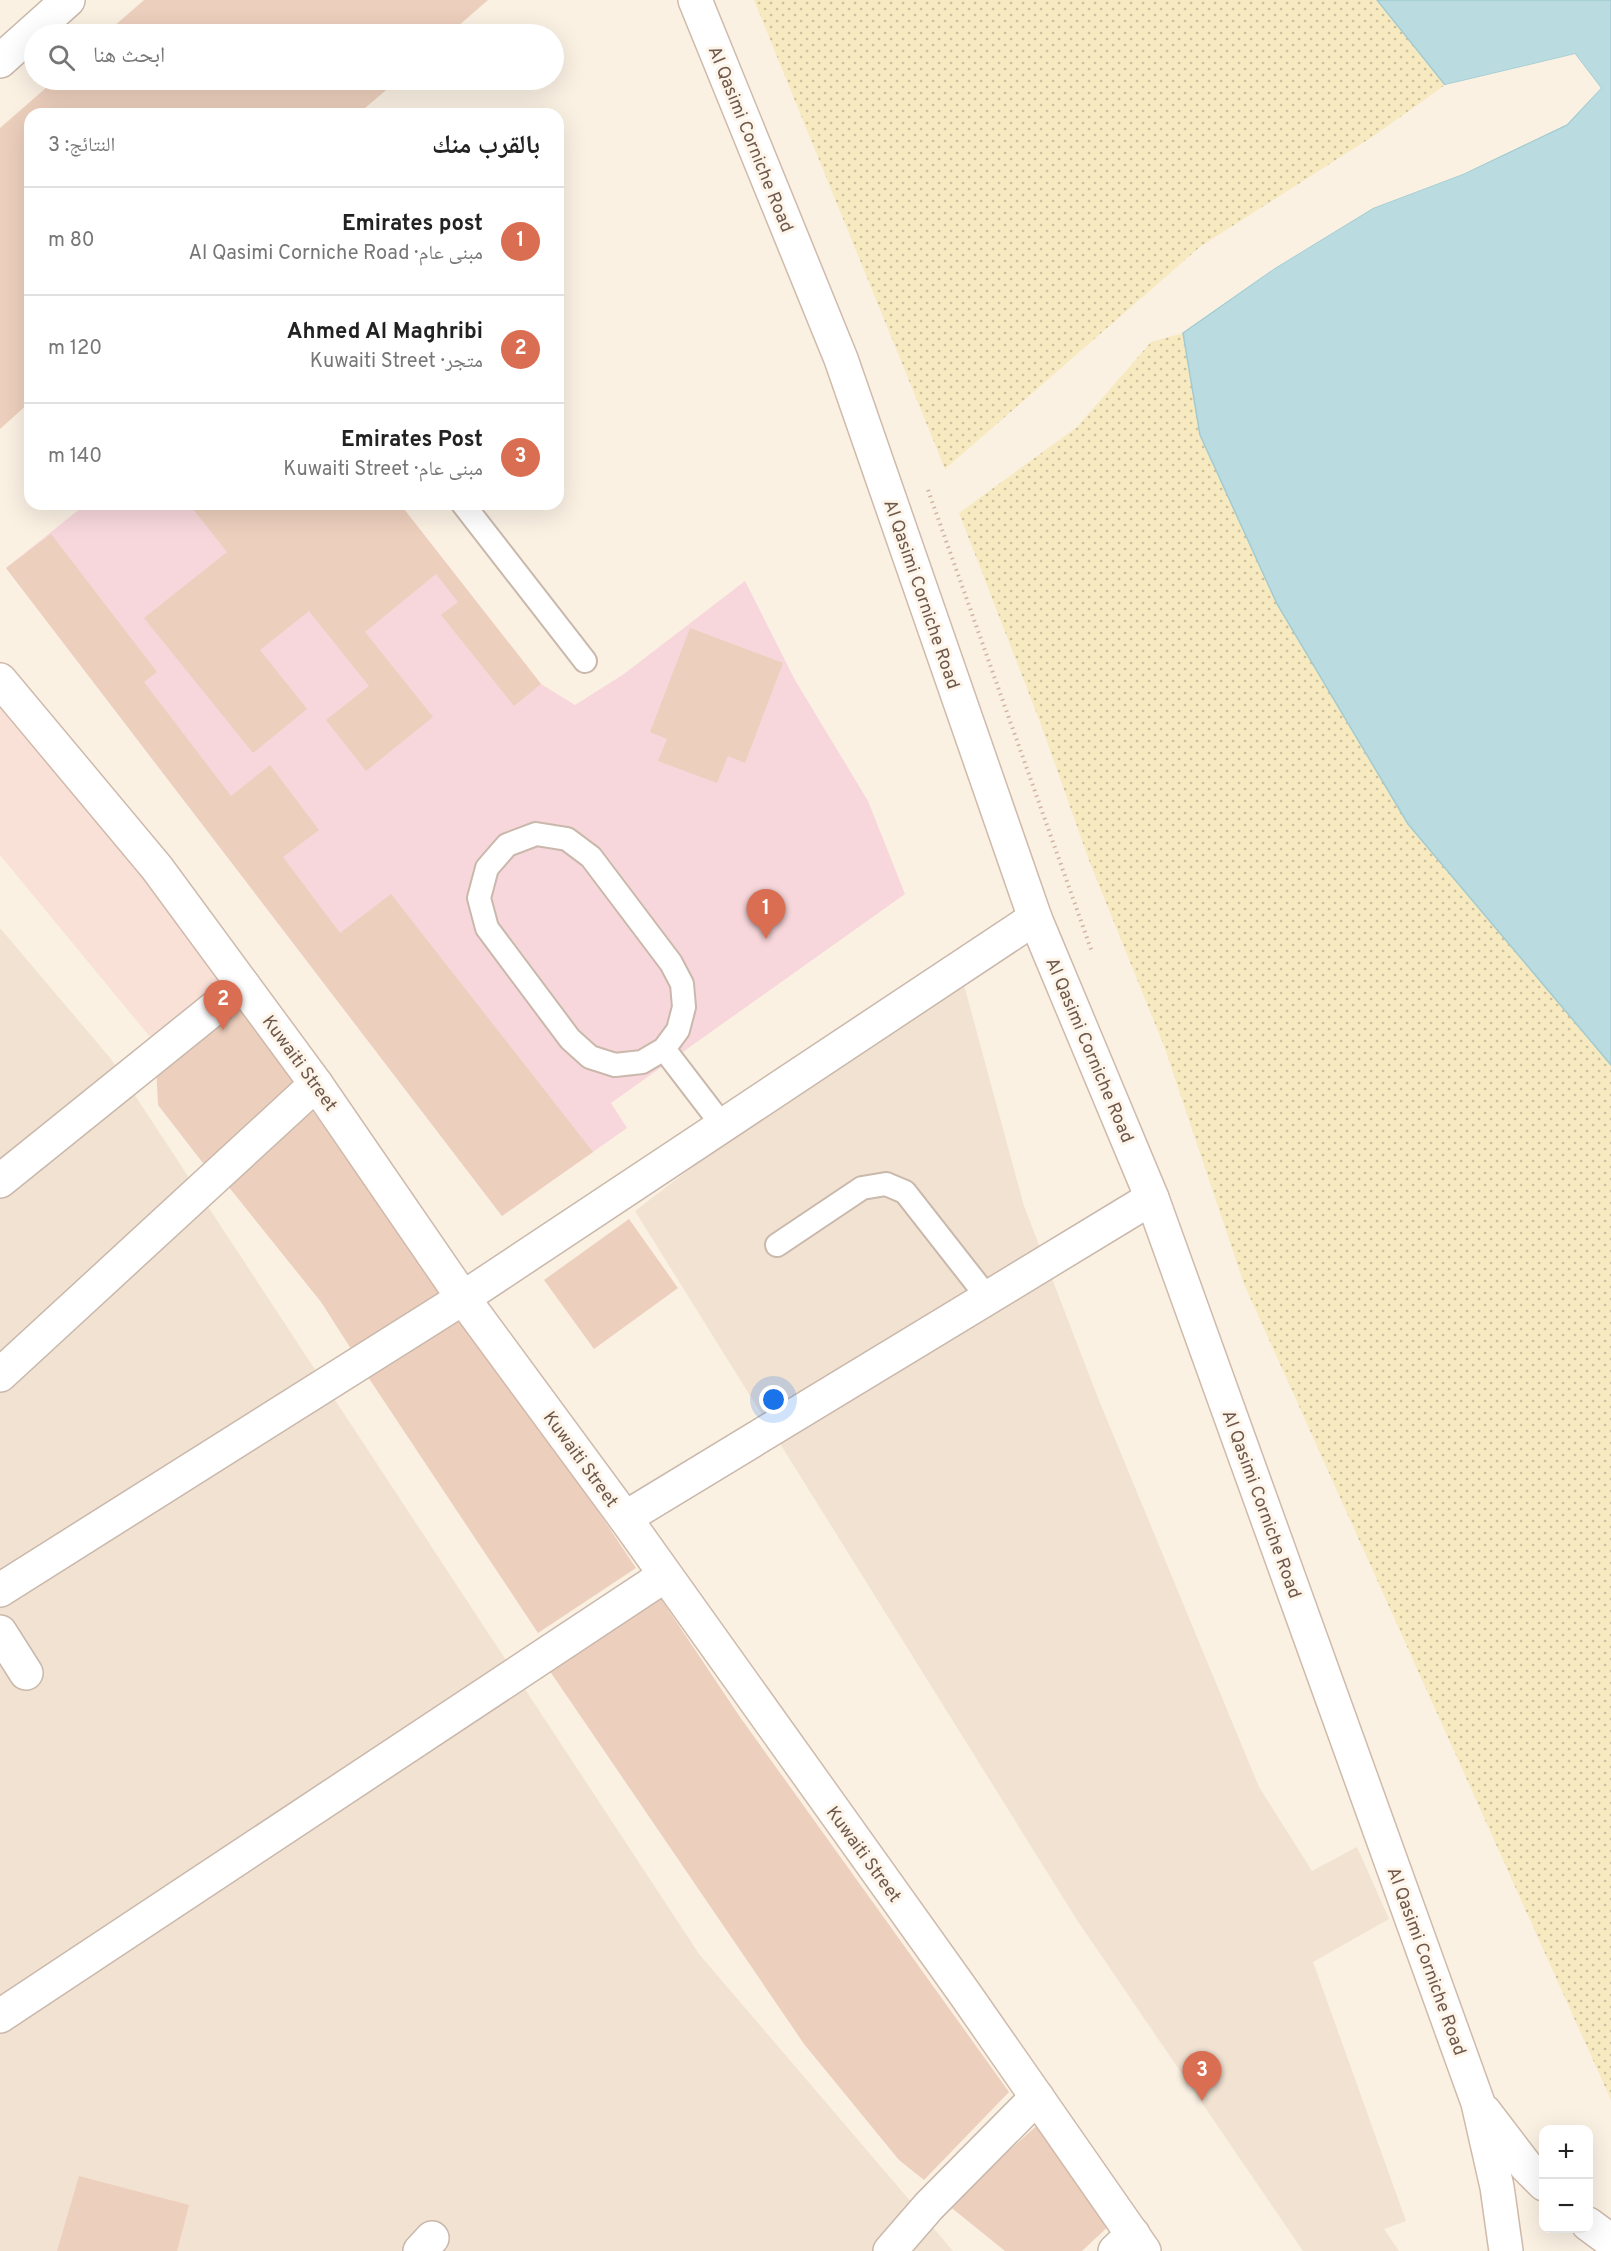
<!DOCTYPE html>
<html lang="ar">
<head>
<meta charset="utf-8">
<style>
	body { margin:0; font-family:Overpass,"Noto Naskh Arabic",sans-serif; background:#f6f6f6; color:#222; direction:rtl }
	.controls { position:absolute; right:18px; bottom:18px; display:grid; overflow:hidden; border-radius:12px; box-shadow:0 6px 24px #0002 }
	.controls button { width:54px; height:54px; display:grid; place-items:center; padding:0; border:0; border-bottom:2px solid #e0e0e0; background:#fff; color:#222; font:30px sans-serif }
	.you { position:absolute; left:774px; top:1400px; width:21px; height:21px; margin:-15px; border:4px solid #fff; border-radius:50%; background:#1a73e8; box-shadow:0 0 0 9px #1a73e833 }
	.badge { display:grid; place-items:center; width:39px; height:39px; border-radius:50%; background:#da6e52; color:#fff; font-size:20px; font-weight:700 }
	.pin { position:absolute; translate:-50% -50px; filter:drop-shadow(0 2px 3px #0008) }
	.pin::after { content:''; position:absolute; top:32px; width:21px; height:18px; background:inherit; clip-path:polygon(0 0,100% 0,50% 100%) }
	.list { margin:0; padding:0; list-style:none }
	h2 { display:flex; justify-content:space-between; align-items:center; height:78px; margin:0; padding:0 24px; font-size:26px }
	h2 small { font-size:20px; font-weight:400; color:#767676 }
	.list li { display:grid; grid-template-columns:39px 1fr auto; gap:18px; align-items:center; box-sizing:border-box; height:108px; padding:0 24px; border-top:2px solid #e0e0e0 }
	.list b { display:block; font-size:22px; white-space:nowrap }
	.list p { margin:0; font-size:20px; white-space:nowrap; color:#767676 }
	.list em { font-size:20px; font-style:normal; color:#767676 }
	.icon { flex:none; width:33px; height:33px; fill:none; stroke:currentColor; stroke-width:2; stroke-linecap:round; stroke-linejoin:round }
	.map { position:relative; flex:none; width:1611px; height:2251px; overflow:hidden; direction:ltr }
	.search { position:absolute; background:#fff; box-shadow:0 6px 24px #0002; left:24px; top:24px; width:540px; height:66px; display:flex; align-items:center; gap:15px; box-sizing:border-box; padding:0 21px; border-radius:33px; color:#767676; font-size:22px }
	.panel { position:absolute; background:#fff; box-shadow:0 6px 24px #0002; left:24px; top:108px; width:540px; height:402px; border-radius:18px; direction:rtl }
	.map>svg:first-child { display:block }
	.residential { fill:#f1e2d2 }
	.commercial { fill:#f9e1d8 }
	.medical { fill:#f7d7db }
	.sand { fill:url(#sand-dots) }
	.water { fill:#badce1; stroke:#a1cbd2; stroke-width:1.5 }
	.pier { fill:#faf1e3 }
	.building { fill:#edcfbd }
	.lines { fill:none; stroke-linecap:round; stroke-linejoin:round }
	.lane-casing { stroke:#c9b8ab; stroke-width:26 }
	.street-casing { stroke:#c9b8ab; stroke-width:36 }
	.secondary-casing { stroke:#cfbaab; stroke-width:36 }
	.path { stroke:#d1b3a1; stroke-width:4; stroke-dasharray:1.5 4.5; stroke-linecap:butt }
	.lane { stroke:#fff; stroke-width:22 }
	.street { stroke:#fff; stroke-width:33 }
	.secondary { stroke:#fff; stroke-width:33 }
	.labels { text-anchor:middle; stroke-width:6; stroke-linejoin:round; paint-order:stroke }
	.street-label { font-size:18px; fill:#6f584b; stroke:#fdf5e9 }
</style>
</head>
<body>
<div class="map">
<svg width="1611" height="2251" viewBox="0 0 1611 2251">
	<defs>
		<pattern id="sand-dots" width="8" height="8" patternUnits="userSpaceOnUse" patternTransform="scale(1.5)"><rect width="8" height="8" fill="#f7eac0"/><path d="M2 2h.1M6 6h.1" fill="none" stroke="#ccc09e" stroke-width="1.8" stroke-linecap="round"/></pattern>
	</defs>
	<rect width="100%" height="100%" fill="#faf1e3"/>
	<!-- residential -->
	<path class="residential" d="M0,928L111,1059L699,1954L953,2251H0Z
		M958,963L1024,1206L1098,1398L1259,1787L1312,1871L1357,1847L1389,1919L1313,1962L1406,2221L1384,2229L1399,2251H1303L1077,1920L635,1211Z"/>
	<!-- commercial -->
	<path class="commercial" d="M0,685L234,979L155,1043L0,855Z"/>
	<!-- medical -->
	<path class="medical" d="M86,504H400L541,684L575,705L624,674L745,581L795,680L868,801L905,894L611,1103L627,1128L502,1216L6,568Z"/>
	<!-- sand -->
	<path class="sand" d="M754,0H1377L1445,85L1375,135L1201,246L945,469Z
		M1183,333L1200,435L1277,604L1408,824L1611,1065V2100L1244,1284L1164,1046L1090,863L1040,722L959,513L1077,427L1151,342Z"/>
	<!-- water -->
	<path class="water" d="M1377,0H1611V1065L1408,824L1277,604L1200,435L1183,333L1275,268L1373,208L1463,174L1567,125L1601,88L1575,54L1445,85Z"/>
	<!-- pier -->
	<path class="pier" d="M1575,54L1601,88L1567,124L1463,174L1373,208L1275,268L1180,334L1274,266L1371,205L1462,171L1565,122L1597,88L1574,58L1446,88L1443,86L1445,85Z"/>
	<!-- building -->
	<path class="building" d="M144,0H488L449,34H105Z
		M55,80H398L358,114H30V402L0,429V128Z
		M189,504H400L541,684L514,706L441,615L458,602L436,574L365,632L433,717L366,771L326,720L369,686L309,611L260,650L307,709L253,753L144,618L227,552Z
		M51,534L157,672L144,682L231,796L270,765L319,830L283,857L340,933L391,894L593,1152L502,1216L6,568Z
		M690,628L783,663L745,763L728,756L717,783L658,761L667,739L650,732Z
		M242,998L305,1079L206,1167L158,1105L156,1068Z
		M307,1103L402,1239L450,1295L355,1355L321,1302L220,1176Z
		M629,1219L678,1288L594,1349L544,1280Z
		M464,1311L636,1568L538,1633L368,1377Z
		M657,1593L740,1717L1009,2092L924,2180L899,2160L804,2044L545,1664Z
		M1042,2121L1113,2222L1082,2251H1005L948,2205Z
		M79,2176L189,2205L177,2251H57Z"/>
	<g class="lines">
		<!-- lane casing -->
		<g class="lane-casing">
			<path id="lane" d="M463,504L585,661
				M536,834L567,839L591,857L671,963L682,984L684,1007L678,1030L664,1049L642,1062L615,1065L590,1057L570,1039L487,928L479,898L487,868L507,845Z
				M664,1049L723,1126
				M777,1245L862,1188L886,1184L905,1192L988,1298"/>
		</g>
		<!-- street casing -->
		<g class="street-casing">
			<path id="street" d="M0,61L68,0
				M0,1181L243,985
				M0,1375L316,1084
				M625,1518L1152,1198
				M0,1590L463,1298L1035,918
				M0,1632L26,1673
				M0,2016L664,1576
				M420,2251L432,2238
				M890,2251L929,2206L1037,2097
				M1115,2251L1133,2234"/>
		</g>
		<!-- secondary casing -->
		<g class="secondary-casing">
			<path id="secondary" d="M695,0L841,359L1035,918L1152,1198L1478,2103L1497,2187L1506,2251
				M0,680L157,868L316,1084L463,1298L625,1518L965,1994L1144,2251
				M1484,2111L1526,2166L1544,2184
				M1588,2224L1611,2241"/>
		</g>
		<!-- path -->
		<path class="path" d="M928,490L1092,952"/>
		<!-- lane -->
		<use href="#lane" class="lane"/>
		<!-- street -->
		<use href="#street" class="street"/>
		<!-- secondary -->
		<use href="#secondary" class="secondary"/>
	</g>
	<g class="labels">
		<!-- street labels -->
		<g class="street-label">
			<text transform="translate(751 139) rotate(68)" y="6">Al Qasimi Corniche Road</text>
			<text transform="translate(922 594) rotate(71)" y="6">Al Qasimi Corniche Road</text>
			<text transform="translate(1090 1050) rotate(67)" y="6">Al Qasimi Corniche Road</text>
			<text transform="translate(300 1063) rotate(54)" y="6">Kuwaiti Street</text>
			<text transform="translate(581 1459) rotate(54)" y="6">Kuwaiti Street</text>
			<text transform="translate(1262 1504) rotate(70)" y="6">Al Qasimi Corniche Road</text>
			<text transform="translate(864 1854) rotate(54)" y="6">Kuwaiti Street</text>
			<text transform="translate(1427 1961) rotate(70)" y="6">Al Qasimi Corniche Road</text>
		</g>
	</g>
</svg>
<div class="controls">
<button>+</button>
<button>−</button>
</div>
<div class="you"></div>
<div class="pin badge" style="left:766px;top:939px">1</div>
<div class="pin badge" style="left:223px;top:1030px">2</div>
<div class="pin badge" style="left:1202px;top:2101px">3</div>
<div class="search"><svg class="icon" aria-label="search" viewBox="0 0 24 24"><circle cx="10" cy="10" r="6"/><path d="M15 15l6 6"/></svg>ابحث هنا</div>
<section class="panel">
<h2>بالقرب منك<small>النتائج: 3</small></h2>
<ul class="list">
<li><span class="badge">1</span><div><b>Emirates post</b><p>مبنى عام · Al Qasimi Corniche Road</p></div><em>80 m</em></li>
<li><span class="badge">2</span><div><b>Ahmed Al Maghribi</b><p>متجر · Kuwaiti Street</p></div><em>120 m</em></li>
<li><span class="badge">3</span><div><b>Emirates Post</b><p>مبنى عام · Kuwaiti Street</p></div><em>140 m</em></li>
</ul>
</section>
</div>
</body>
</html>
